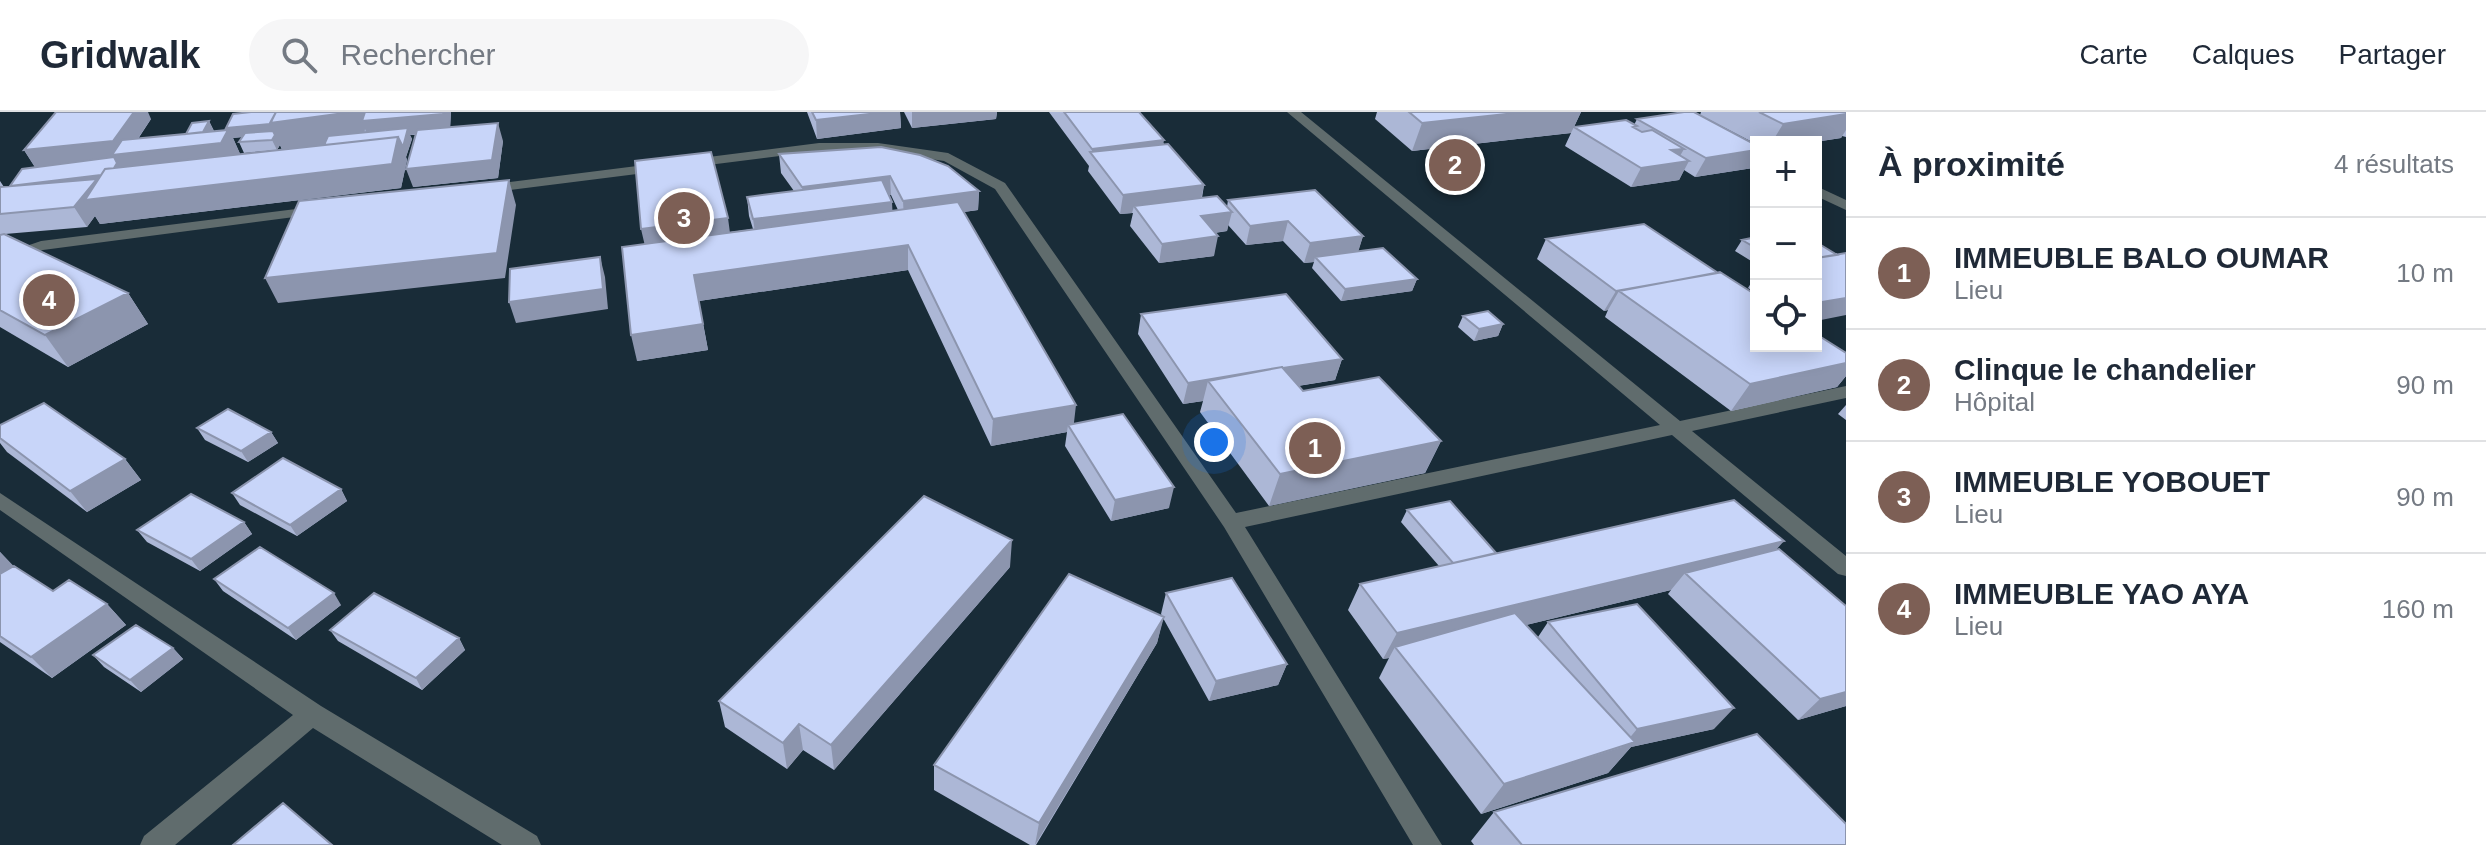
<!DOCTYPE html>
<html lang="fr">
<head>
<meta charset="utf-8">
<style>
	body { margin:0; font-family:Arial,sans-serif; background:#f6f6f7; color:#1f2937 }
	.controls { position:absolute; right:24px; top:24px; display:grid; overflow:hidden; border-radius:0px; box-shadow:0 4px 20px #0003 }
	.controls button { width:72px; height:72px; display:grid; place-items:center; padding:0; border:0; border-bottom:2px solid #e0e1e3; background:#fff; color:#1f2937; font:40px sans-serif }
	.you { position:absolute; left:1214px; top:330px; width:28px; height:28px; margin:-20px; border:6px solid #fff; border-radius:50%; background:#1a73e8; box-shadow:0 0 0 12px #1a73e833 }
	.badge { display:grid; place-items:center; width:52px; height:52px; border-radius:50%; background:#7d5f55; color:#fff; font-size:26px; font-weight:700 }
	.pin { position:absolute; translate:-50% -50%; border:4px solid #fff; box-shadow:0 2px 8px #0006 }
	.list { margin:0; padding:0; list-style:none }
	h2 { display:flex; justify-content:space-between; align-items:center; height:104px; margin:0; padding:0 32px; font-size:34px }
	h2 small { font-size:26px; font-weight:400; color:#747a83 }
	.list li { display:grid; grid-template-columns:52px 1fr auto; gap:24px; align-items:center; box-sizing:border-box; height:112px; padding:0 32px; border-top:2px solid #e0e1e3 }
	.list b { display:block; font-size:30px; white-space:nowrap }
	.list p { margin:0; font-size:26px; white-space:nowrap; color:#747a83 }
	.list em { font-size:26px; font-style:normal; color:#747a83 }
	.icon { flex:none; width:44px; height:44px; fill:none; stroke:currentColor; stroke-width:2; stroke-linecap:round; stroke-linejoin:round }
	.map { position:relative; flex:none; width:1846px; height:733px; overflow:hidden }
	header { display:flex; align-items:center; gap:48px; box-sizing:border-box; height:112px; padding:0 40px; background:#fff; border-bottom:2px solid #e0e1e3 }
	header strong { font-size:38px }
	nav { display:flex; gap:44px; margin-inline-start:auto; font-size:28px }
	.search { width:560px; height:72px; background:#f6f6f7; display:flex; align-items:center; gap:20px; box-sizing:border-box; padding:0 28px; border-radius:44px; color:#747a83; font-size:30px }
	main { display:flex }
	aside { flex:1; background:#fff }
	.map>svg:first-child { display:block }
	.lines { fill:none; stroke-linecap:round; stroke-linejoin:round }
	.minor { fill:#606c6d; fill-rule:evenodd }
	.wall { fill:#acb7d6; fill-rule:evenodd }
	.shaded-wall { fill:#8c95ae; fill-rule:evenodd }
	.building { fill:#c8d5f9; stroke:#8c95ae; stroke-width:2 }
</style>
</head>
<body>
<header>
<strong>Gridwalk</strong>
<div class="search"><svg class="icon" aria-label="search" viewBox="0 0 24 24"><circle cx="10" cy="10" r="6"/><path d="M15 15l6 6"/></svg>Rechercher</div>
<nav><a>Carte</a><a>Calques</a><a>Partager</a></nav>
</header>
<main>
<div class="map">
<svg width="1846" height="733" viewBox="0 0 1846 733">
	<rect width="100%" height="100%" fill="#192c38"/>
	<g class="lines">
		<!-- minor -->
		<path class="minor" d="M1287,0H1301L1680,309L1846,274V286L1692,319L1846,444V464L1838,462L1672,323L1245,415L1442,733H1413L1224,415L995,77L944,49L878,39H819L486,81L479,77L486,73L819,31H878L948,41L1005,71L1236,401L1660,313Z
			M1816,74L1846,88V98L1816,84Z
			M320,94L327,98L325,101L43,138L0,153V143L41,129Z
			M0,381L321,594L537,724L541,733H502L313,616L175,733H140L144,724L293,603L0,398Z"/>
	</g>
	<!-- wall -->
	<path class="wall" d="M251,0H451L450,15L503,29L498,66L413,75L415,23H410L412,27L406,45L407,48L401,76L100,112L95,104L87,115L5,122L128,181L148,212L68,255L0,215V69L4,75L10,74L35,55L24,38L151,7L138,27L186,22L209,9L214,19L227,18L226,16ZM242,25L239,30L244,41L277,38L280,33L282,38L240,42L233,26Z
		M807,0H900L901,16L817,27Z
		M904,0H997L996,7L912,16Z
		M1049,0H1139L1164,32L1204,73L1202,86L1227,95L1228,88L1363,124L1358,139L1417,167L1412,179L1341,189L1312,156L1314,150L1304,151L1283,129L1246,133L1228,113L1227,119L1215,121L1214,144L1159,151L1130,114L1133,101L1120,102L1088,59L1089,54Z
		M1377,0H1581L1574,15L1634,13L1637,7L1695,1L1753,56L1695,65L1684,58L1679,68L1631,75L1565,34L1571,21L1412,39L1375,7Z
		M1701,0H1846V25L1842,24L1841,26L1815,30H1756V32L1700,3Z
		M779,42L979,79L978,98L964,100L1074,312L1169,396L1111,409L1065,334L1067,320L991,334L908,158L699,189L708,238L637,249L730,120L753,117L749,104L747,85L794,79L781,61ZM889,83H891L898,98L892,99Z
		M1756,125V152L1735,139L1742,128Z
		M1546,127L1718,161L1846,241V264L1837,275L1731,299L1605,205L1608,198L1604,199L1537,147Z
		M1756,163V181L1748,176Z
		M1141,202L1342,247L1335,268L1298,274L1303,279L1441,329L1425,361L1269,394L1200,300L1203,289L1183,292L1138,222Z
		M1463,204L1503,212L1498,224L1474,229L1458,215Z
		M1846,293V308L1838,302Z
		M0,313L125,347L141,368L87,400L7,340L0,331Z
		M197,316L271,320L278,331L248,350L205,328Z
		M341,377L347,389L297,424L240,393L232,381Z
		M1407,398L1496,441L1776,438L1846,594L1798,608L1668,482L1671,478L1526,513L1538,525L1548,510L1714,617L1631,635L1608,661L1481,702L1379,566L1389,546L1383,547L1348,498L1360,472L1439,454L1401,410Z
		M244,410L252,422L200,459L147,430L137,418Z
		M0,440L13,454L53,479L107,492L126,513L52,566L0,530Z
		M1010,455L834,658L803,638L787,657L725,615L719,589Z
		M214,467L341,493L296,528L223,479Z
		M1166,481L1287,552L1278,573L1209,589L1163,506L1157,531L1036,733H1030L934,678V653L1162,504L1161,502Z
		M330,518L459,526L465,538L422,578L338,529Z
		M173,536L183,547L141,580L104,555L93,543Z
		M1494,700L1846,733H1474L1471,729Z"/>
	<!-- shaded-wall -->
	<path class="shaded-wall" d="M134,0H148L151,7L128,41L190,34L209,9L214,19L227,20L226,16L352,0H451L450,20L410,23L412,27L406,45L407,48L401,76L100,112L95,104L87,115L74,95L17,86L36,57L24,38ZM365,17L369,27L406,24L242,46L233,26L275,22L272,28L277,38L280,33L283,39L363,29Z
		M887,0H900L901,16L817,27L816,8Z
		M912,0H997L996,7L912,16Z
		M1525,0H1581L1571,21L1412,39L1422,11Z
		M1846,2V18L1841,26L1815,30H1772L1783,12Z
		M498,11L503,29L498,66L413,75L406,57Z
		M1164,28L1161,47L1092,42V37Z
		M1684,37L1676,51L1689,49L1679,68L1631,75L1641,56L1671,38Z
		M1756,38V51L1753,56L1695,65L1706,46Z
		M890,64L891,83L804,94L802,75Z
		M509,68L516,93L505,166L278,191L265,166Z
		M1204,73L1200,92L1134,94L1132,101L1120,102L1123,83Z
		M979,79L978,98L904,108L903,89Z
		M892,90L893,109L756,127L753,107Z
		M1232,100L1227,119L1197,123L1201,104Z
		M728,106L732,136L648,147L641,117Z
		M1288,109L1283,129L1246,133L1250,114Z
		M1218,124L1214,144L1159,151L1162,132Z
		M1363,124L1357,144L1315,145L1314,150L1304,151L1310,131Z
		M908,133V158L699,189L694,163Z
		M600,145L605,165L608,197L516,211L509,190Z
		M1718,161L1619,179L1608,198L1604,199L1616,179Z
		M1417,167L1412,179L1341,189L1345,177Z
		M128,181L148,212L68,255L45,223Z
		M1846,186V203L1816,209V191Z
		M703,212L708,238L637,249L631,223Z
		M1503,212L1498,224L1474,229L1479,217Z
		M1342,247L1335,268L1222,286L1208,269L1203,289L1183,292L1188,271Z
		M1846,251V264L1837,275L1731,299L1750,272Z
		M1076,293L1073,319L1068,313L1067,320L991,334L993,307Z
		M271,320L278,331L248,350L241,339Z
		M1441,329L1425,361L1269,394L1280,362Z
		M125,347L141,368L87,400L70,379Z
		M1174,375L1169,396L1111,409L1115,388Z
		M341,377L347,389L297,424L290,413Z
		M244,410L252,422L200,459L191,447Z
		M1012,428L1010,455L834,658L831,633Z
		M1784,429L1760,456L1685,461L1671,478L1402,543L1395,535L1389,546L1383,547L1397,521Z
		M0,440L31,472L0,491Z
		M334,481L341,493L296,528L288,516Z
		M107,492L126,513L52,566L31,545Z
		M1164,505L1157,531L1035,733L1039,711Z
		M459,526L465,538L422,578L416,566Z
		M173,536L183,547L141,580L130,568Z
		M1287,552L1278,573L1209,589L1216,569Z
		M1846,580V594L1798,608L1820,587Z
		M1734,596L1714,617L1631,635L1608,661L1481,702L1504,672L1622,635L1637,617Z
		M799,612L803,638L787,657L783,631Z"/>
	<!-- building -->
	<path class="building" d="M56,0H134L113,29L24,38Z
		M251,0H276L270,12L226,16L233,2Z
		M276,0H352L270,11Z
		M365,0H444L443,2L362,9Z
		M812,0H887L816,8Z
		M1064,0H1139L1164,28L1092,37Z
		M1409,0H1525L1422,11Z
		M1684,0H1694L1756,33V38L1706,46L1637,7Z
		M1759,0H1846V2L1783,12Z
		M1626,8L1637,14L1633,15L1642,20L1652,18L1684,37L1671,38L1689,49L1641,56L1574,15Z
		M209,9L203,20L186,22L192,11Z
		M498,11L492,48L406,57L417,18Z
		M408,16L403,35L398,25L324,33L328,24Z
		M228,18L221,31L112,43L122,28Z
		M273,19L275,23L272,28L239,30L245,21Z
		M398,25L392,52L85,88L105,57Z
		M1168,32L1204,73L1123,83L1090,40Z
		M881,35L920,43L948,54L979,79L903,89L890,64L802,75L779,42Z
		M711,40L728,106L641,117L635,49Z
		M114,45L117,51L114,56L105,57L101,63L10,74L22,57Z
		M97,67L74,95L0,102V75Z
		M509,68L497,141L265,166L299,89Z
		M882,68L892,90L753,107L747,85Z
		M1315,78L1363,124L1310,131L1288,109L1250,114L1228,88Z
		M1217,84L1232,100L1201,104L1218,124L1162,132L1134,94Z
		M958,90L1076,293L993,307L908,133L694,163L703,212L631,223L622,135Z
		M1644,112L1718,161L1616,179L1546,127Z
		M4,122L128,181L45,223L0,198V123Z
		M1756,125V136L1742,128Z
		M1816,130L1837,143L1816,146Z
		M1383,136L1417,167L1345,177L1315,145Z
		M1846,141V186L1816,191V146Z
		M600,145L603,177L509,190L510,157Z
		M1720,160L1756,183V234H1816V222L1846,241V251L1750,272L1619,179Z
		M1286,182L1342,247L1283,256L1282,255L1188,271L1141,202Z
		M1488,199L1503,212L1479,217L1463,204Z
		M1282,255L1303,279L1379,265L1441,329L1280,362L1208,269Z
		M44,291L125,347L70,379L0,326V313Z
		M228,297L271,320L241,339L197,316Z
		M1123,302L1174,375L1115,388L1068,313Z
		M283,346L341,377L290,413L232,381Z
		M191,382L244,410L191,447L137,418Z
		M924,384L1012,428L831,633L799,612L783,631L719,589Z
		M1734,388L1784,429L1397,521L1360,472Z
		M1450,389L1496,441L1453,451L1407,398Z
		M260,435L334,481L288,516L214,467Z
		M1779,437L1846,494V580L1820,587L1685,461Z
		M14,454L53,479L69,468L107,492L31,545L0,524V462Z
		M1069,462L1164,505L1039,711L934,653Z
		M1232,466L1287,552L1216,569L1166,481Z
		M374,481L459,526L416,566L330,518Z
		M1637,492L1734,596L1637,617L1548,510Z
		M1515,501L1635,630L1504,672L1395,535Z
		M136,513L173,536L130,568L93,543Z
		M1757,622L1846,712V733H1522L1494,700Z
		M283,691L332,733H233Z"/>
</svg>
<div class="controls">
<button>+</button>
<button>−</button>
<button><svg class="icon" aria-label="locate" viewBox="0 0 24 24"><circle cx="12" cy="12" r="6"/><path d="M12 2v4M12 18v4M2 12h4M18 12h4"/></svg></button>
</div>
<div class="you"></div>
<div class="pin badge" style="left:1315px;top:336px">1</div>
<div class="pin badge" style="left:1455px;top:53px">2</div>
<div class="pin badge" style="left:684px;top:106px">3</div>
<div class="pin badge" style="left:49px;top:188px">4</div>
</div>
<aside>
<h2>À proximité<small>4 résultats</small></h2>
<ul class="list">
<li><span class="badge">1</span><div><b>IMMEUBLE BALO OUMAR</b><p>Lieu</p></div><em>10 m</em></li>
<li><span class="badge">2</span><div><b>Clinque le chandelier</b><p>Hôpital</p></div><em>90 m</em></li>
<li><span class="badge">3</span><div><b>IMMEUBLE YOBOUET</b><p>Lieu</p></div><em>90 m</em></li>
<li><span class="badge">4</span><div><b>IMMEUBLE YAO AYA</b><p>Lieu</p></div><em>160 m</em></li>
</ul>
</aside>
</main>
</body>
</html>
